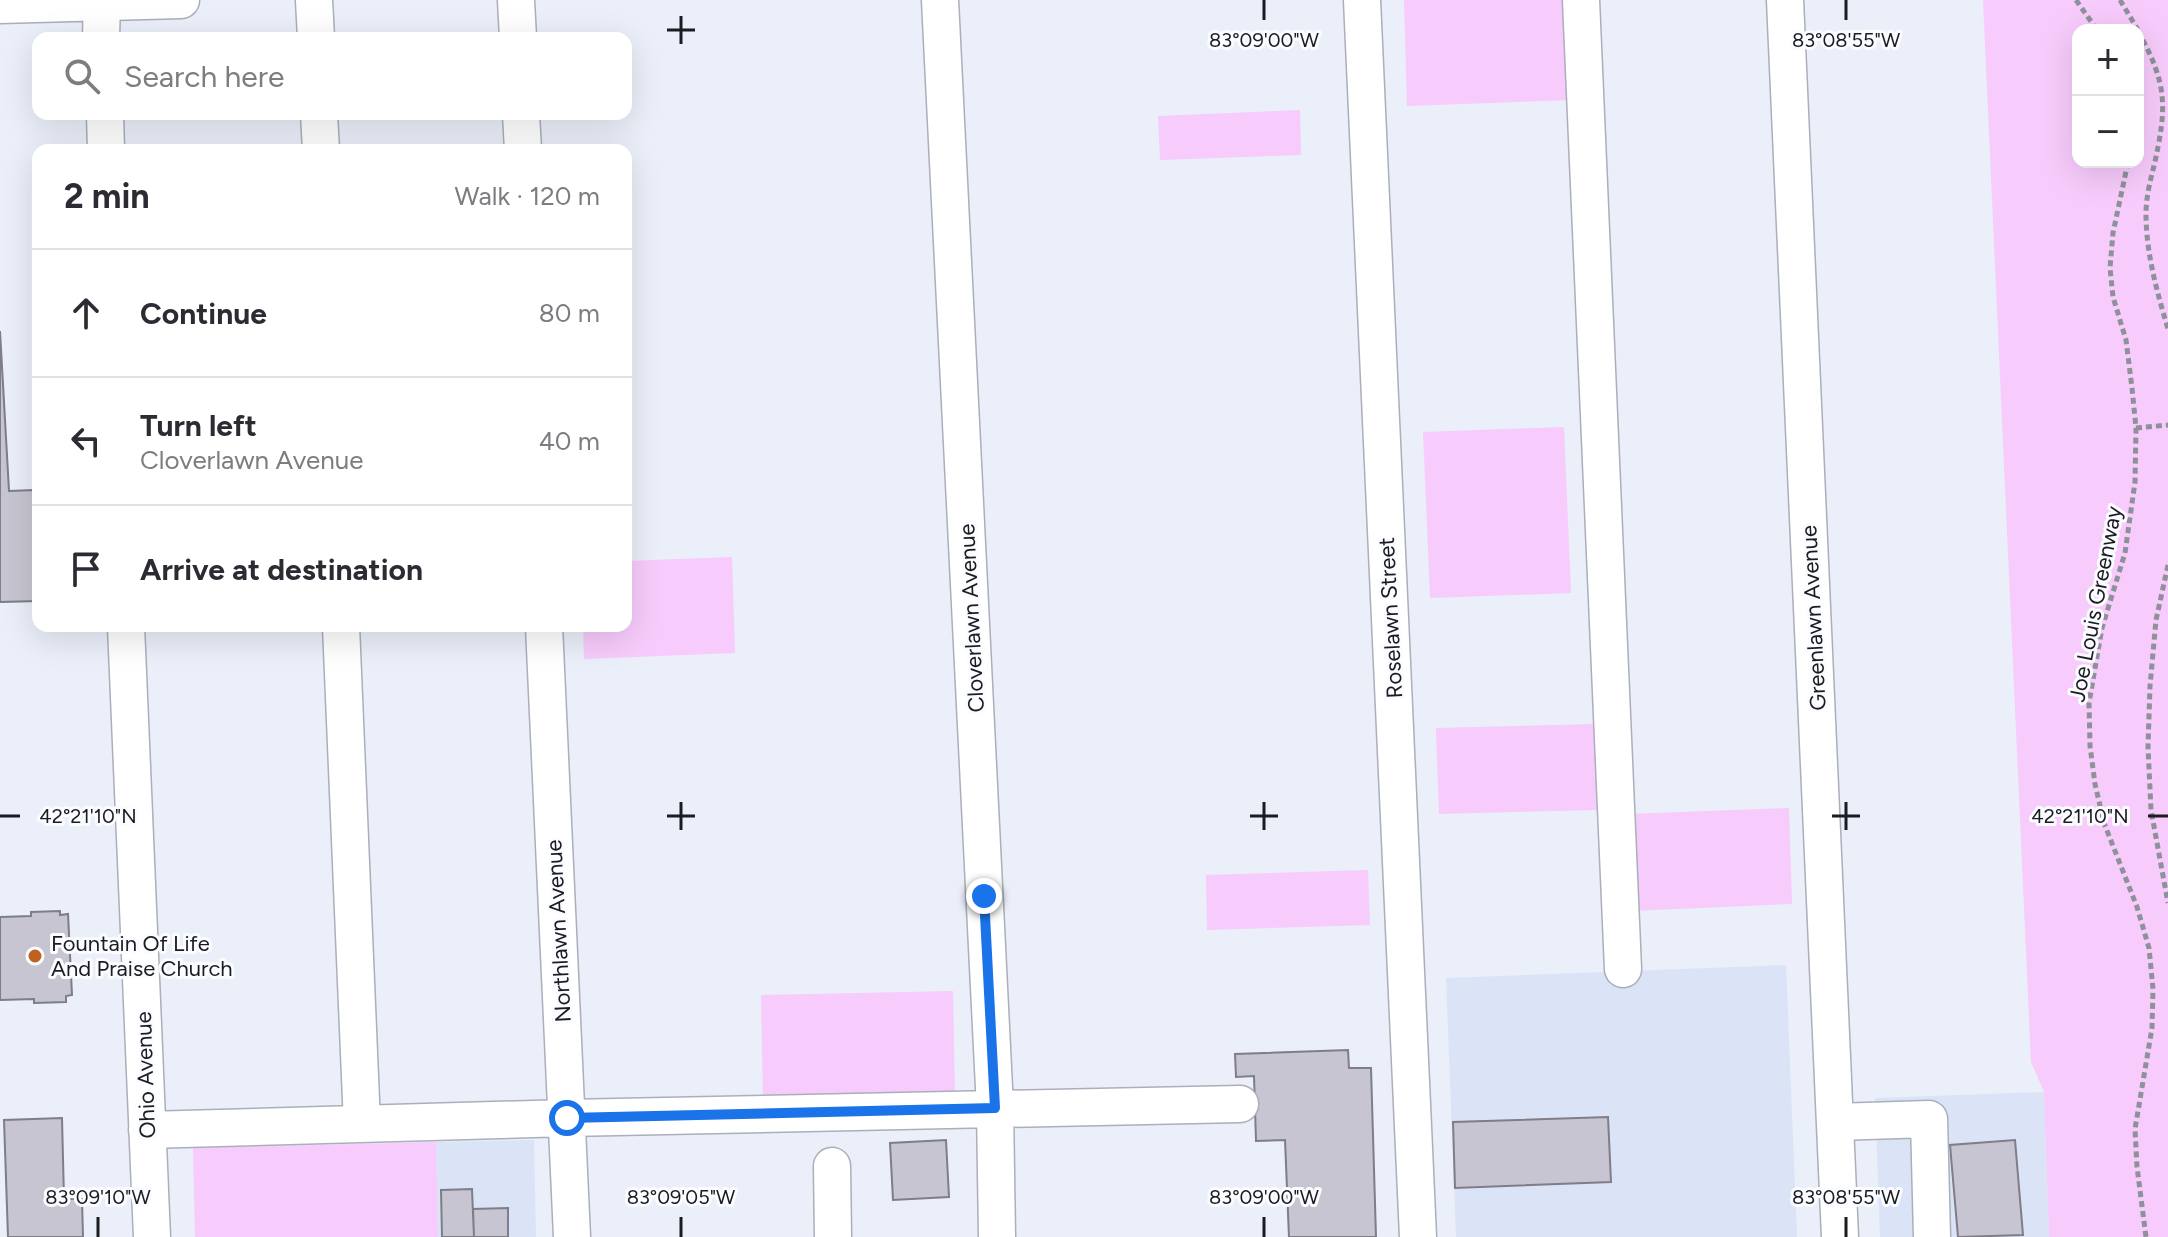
<!DOCTYPE html>
<html lang="en">
<head>
<meta charset="utf-8">
<style>
	body { margin:0; font-family:Figtree,sans-serif; background:#f2f2f3; color:#2b2b33 }
	.controls { position:absolute; right:24px; top:24px; display:grid; overflow:hidden; border-radius:16px; box-shadow:0 8px 32px #0002 }
	.controls button { width:72px; height:72px; display:grid; place-items:center; padding:0; border:0; border-bottom:2px solid #e1e1e2; background:#fff; color:#2b2b33; font:40px sans-serif }
	.stop { position:absolute; width:24px; height:24px; margin:-18px; border:6px solid #1a73e8; border-radius:50%; background:#fff }
	.stop.end { background:#1a73e8; border-color:#fff; box-shadow:0 2px 8px #0008 }
	.list { margin:0; padding:0; list-style:none }
	h2 { display:flex; justify-content:space-between; align-items:center; height:104px; margin:0; padding:0 32px; font-size:34px }
	h2 small { font-size:26px; font-weight:400; color:#7c7c81 }
	.list li { display:grid; grid-template-columns:52px 1fr auto; gap:24px; align-items:center; box-sizing:border-box; height:128px; padding:0 32px; border-top:2px solid #e1e1e2 }
	.list b { display:block; font-size:30px; white-space:nowrap }
	.list p { margin:0; font-size:26px; white-space:nowrap; color:#7c7c81 }
	.list em { font-size:26px; font-style:normal; color:#7c7c81 }
	.icon { flex:none; width:44px; height:44px; fill:none; stroke:currentColor; stroke-width:2; stroke-linecap:round; stroke-linejoin:round }
	.map { position:relative; flex:none; width:2168px; height:1237px; overflow:hidden }
	.search { position:absolute; background:#fff; box-shadow:0 8px 32px #0002; left:32px; top:32px; width:600px; height:88px; display:flex; align-items:center; gap:20px; box-sizing:border-box; padding:0 28px; border-radius:16px; color:#7c7c81; font-size:30px }
	.panel { position:absolute; background:#fff; box-shadow:0 8px 32px #0002; left:32px; top:144px; width:600px; height:488px; border-radius:16px }
	.map>svg:first-child { display:block }
	.built { fill:#dbe4f6 }
	.green { fill:#f7cbfb; fill-rule:evenodd }
	.building { fill:#c7c5d1; stroke:#7f7d87; stroke-width:2 }
	.lines { fill:none; stroke-linecap:round; stroke-linejoin:round }
	.minor-casing { stroke:#aaafba; stroke-width:39 }
	.path { stroke:#8d9199; stroke-width:5; stroke-dasharray:6 4; stroke-linecap:butt }
	.minor { stroke:#fff; stroke-width:36 }
	.route { stroke:#1a73e8; stroke-width:10 }
	.ticks { fill:none; stroke:#1a1c20; stroke-width:3 }
	.poi-dot { fill:#c1611e; stroke:#fbfcff; stroke-width:3 }
	.labels { text-anchor:middle; stroke-width:6; stroke-linejoin:round; paint-order:stroke }
	.street-label { font-size:22px; fill:#1a1c20; stroke:#fbfcff }
	.poi-label { font-size:22px; fill:#1a1c20; stroke:#fbfcff; text-anchor:start }
	.ticks-label { font-size:20px; text-anchor:middle; fill:#1a1c20; stroke:#fbfcff; stroke-width:6; stroke-linejoin:round; paint-order:stroke }
</style>
</head>
<body>
<div class="map">
<svg width="2168" height="1237" viewBox="0 0 2168 1237">
	<rect width="100%" height="100%" fill="#eaeffa"/>
	<!-- built -->
	<path class="built" d="M1786,965L1797,1237H1456L1446,978Z
		M2044,1092L2049,1237H1880L1875,1098Z
		M534,1140L536,1237H438L436,1142Z"/>
	<!-- green -->
	<path class="green" d="M1404,0H1568L1571,100L1407,106Z
		M1983,0H2168V1237H2049L2044,1092L2031,1062ZM2078,30H2138V162H2078Z
		M1300,110L1301,155L1160,160L1158,116Z
		M1564,427L1571,593L1430,598L1423,432Z
		M732,557L735,653L584,659L583,626H626V561Z
		M1596,724L1598,810L1439,814L1436,728Z
		M1789,808L1792,904L1632,911L1629,814Z
		M1368,870L1370,925L1207,930L1206,875Z
		M953,991L955,1098L763,1102L761,995Z
		M436,1142L438,1237H195L193,1148Z"/>
	<!-- building -->
	<path class="building" d="M0,331L9,491L34,490L38,601L0,602Z
		M60,911V915L68,914L72,995L66,996V1002L34,1003V999L0,1000V917L31,916V912Z
		M1348,1050L1349,1068H1371L1376,1237H1289L1285,1140L1256,1141L1254,1076L1236,1077L1235,1054Z
		M1608,1117L1611,1182L1455,1188L1453,1122Z
		M62,1118L64,1199H82L83,1237H8L4,1120Z
		M946,1140L949,1197L893,1200L890,1143Z
		M2015,1140L2023,1235L1958,1237L1950,1145Z
		M472,1189L474,1237H442L441,1190Z
		M508,1208V1237H474L473,1209Z"/>
	<g class="lines">
		<!-- minor casing -->
		<g class="minor-casing">
			<path id="minor" d="M314,0L316,38
				M516,0L518,38
				M940,0L995,1108L997,1237
				M1362,0L1418,1237
				M1581,0L1623,969
				M1785,0L1840,1237
				M0,5L181,0
				M101,38L102,0
				M105,114L106,150
				M319,114L321,150
				M521,114L523,150
				M126,626L152,1237
				M341,626L362,1124
				M544,626L572,1237
				M1835,1122L1929,1119L1932,1237
				M147,1130L567,1118L1240,1104
				M832,1166L833,1237"/>
		</g>
		<!-- path -->
		<path class="path" d="M2076,0L2097,30
			M2120,0L2138,30
			M2138,31C2168,85 2167,107 2154,166C2150,181 2146,198 2146,214C2146,253 2157,292 2168,329
			M2128,162L2113,233L2110,268L2113,297L2126,340L2132,388L2136,428L2135,482L2125,553L2102,628L2089,703L2090,746L2095,784L2104,823L2137,907L2149,948L2153,989L2152,1028L2135,1129L2137,1167L2146,1237
			M2136,428L2168,425
			M2168,565L2156,620L2150,686L2148,747L2151,810L2168,903"/>
		<!-- minor -->
		<use href="#minor" class="minor"/>
	</g>
	<g class="lines">
		<!-- route -->
		<path class="route" d="M567,1118L995,1108L984,896"/>
	</g>
	<!-- ticks -->
	<path class="ticks" d="M1264,0V20M1846,0V20M681,16V44M667,30H695M681,802V830M1264,802V830M1846,802V830M0,816H20M667,816H695M1250,816H1278M1832,816H1860M2148,816H2168M98,1217V1237M681,1217V1237M1264,1217V1237M1846,1217V1237"/>
	<!-- markers -->
	<circle class="poi-dot" cx="35" cy="956" r="8"/>
	<g class="labels">
		<!-- street labels -->
		<g class="street-label">
			<text transform="translate(2095 604) rotate(-79)" y="8">Joe Louis Greenway</text>
			<text transform="translate(971 618) rotate(-93)" y="8">Cloverlawn Avenue</text>
			<text transform="translate(1390 618) rotate(-93)" y="8">Roselawn Street</text>
			<text transform="translate(1813 618) rotate(-93)" y="8">Greenlawn Avenue</text>
			<text transform="translate(558 931) rotate(-93)" y="8">Northlawn Avenue</text>
			<text transform="translate(145 1075) rotate(-92)" y="8">Ohio Avenue</text>
		</g>
		<!-- poi labels -->
		<g class="poi-label">
			<text x="51" y="951">Fountain Of Life<tspan x="51" dy="25">And Praise Church</tspan></text>
		</g>
	</g>
	<g class="ticks-label">
		<text x="1264" y="47">83°09'00"W</text>
		<text x="1846" y="47">83°08'55"W</text>
		<text x="88" y="823">42°21'10"N</text>
		<text x="2080" y="823">42°21'10"N</text>
		<text x="98" y="1204">83°09'10"W</text>
		<text x="681" y="1204">83°09'05"W</text>
		<text x="1264" y="1204">83°09'00"W</text>
		<text x="1846" y="1204">83°08'55"W</text>
	</g>
</svg>
<div class="controls">
<button>+</button>
<button>−</button>
</div>
<div class="stop" style="left:567px;top:1118px"></div>
<div class="stop end" style="left:984px;top:896px"></div>
<div class="search"><svg class="icon" aria-label="search" viewBox="0 0 24 24"><circle cx="10" cy="10" r="6"/><path d="M15 15l6 6"/></svg>Search here</div>
<section class="panel">
<h2>2 min<small>Walk · 120 m</small></h2>
<ul class="list">
<li><svg class="icon" aria-label="ahead" viewBox="0 0 24 24"><path d="M12 20V5M6 11l6-6 6 6"/></svg><div><b>Continue</b></div><em>80 m</em></li>
<li><svg class="icon" aria-label="left" viewBox="0 0 24 24"><path d="M17 20v-9H6M10 6l-5 5 5 5"/></svg><div><b>Turn left</b><p>Cloverlawn Avenue</p></div><em>40 m</em></li>
<li><svg class="icon" aria-label="arrive" viewBox="0 0 24 24"><path d="M6 21V4h12l-3 4 3 4H6"/></svg><div><b>Arrive at destination</b></div></li>
</ul>
</section>
</div>
</body>
</html>
